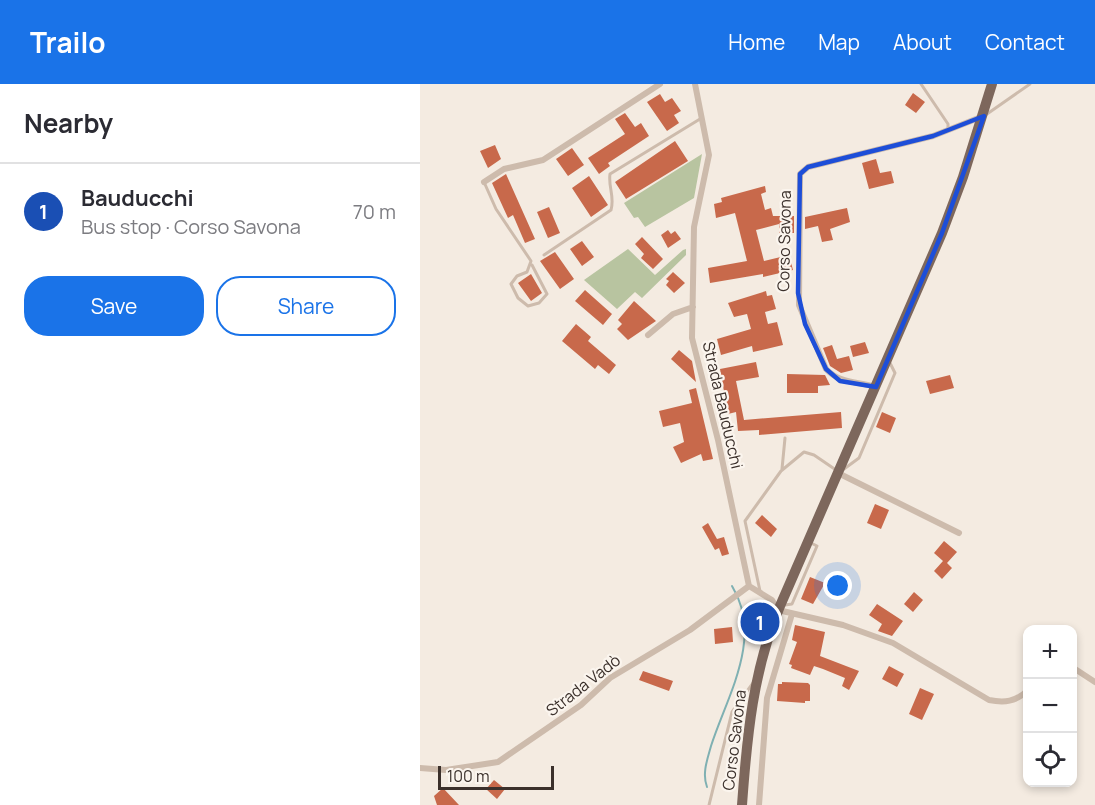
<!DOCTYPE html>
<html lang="en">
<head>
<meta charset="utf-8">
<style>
	body { margin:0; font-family:Manrope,sans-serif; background:#f2f2f3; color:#2b2b33 }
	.controls { position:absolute; right:18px; bottom:18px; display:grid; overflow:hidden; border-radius:12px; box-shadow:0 3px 9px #0003 }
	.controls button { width:54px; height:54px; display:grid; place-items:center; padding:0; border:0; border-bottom:2px solid #e1e1e2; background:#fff; color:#2b2b33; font:30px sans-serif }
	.scale { position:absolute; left:18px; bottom:15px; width:116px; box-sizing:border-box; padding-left:6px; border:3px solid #3b302b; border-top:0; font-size:16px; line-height:21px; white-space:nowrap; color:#3b302b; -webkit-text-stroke:4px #fbf5ee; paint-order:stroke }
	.you { position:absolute; left:418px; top:502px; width:21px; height:21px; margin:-15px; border:4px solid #fff; border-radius:50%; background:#1a73e8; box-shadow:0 0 0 9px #1a73e833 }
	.badge { display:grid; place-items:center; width:39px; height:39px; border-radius:50%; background:#1a73e8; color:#fff; font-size:20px; font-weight:700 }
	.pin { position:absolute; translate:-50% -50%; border:3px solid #fff; box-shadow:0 2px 6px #0006 }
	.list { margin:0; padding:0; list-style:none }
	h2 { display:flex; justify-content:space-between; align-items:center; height:78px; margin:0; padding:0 24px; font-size:26px }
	h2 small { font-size:20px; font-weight:400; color:#7c7c81 }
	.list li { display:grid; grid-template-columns:39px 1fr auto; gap:18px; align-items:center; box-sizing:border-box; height:96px; padding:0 24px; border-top:2px solid #e1e1e2 }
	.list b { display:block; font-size:22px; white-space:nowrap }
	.list p { margin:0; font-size:20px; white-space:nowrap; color:#7c7c81 }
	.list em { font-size:20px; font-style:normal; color:#7c7c81 }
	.actions { display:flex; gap:12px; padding:18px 24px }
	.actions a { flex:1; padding:14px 0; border:2px solid #1a73e8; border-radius:24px; text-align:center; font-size:21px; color:#1a73e8 }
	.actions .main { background:#1a73e8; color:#fff }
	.icon { flex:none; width:33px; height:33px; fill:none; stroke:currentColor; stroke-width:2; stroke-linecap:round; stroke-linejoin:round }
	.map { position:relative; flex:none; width:675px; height:721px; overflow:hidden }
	header { display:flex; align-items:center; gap:36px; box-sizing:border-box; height:84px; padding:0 30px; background:#1a73e8; color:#fff }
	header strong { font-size:28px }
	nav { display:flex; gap:33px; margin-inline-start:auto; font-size:21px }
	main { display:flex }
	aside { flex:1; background:#fff }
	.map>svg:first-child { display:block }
	.green { fill:#b8c4a0 }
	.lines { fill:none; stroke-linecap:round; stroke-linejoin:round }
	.stream { stroke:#7fb0b2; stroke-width:2 }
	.building { fill:#c8694b }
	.lane { stroke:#cdbbac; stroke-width:3 }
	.street { stroke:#cdbbac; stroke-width:6 }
	.primary { stroke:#7d675c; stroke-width:10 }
	.marked { fill:none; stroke:#1d4ed8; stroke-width:4.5; stroke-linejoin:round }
	.labels { text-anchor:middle; stroke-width:4.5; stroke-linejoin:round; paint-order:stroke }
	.street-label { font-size:16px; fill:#3b302b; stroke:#fbf5ee }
</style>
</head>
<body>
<header>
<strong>Trailo</strong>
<nav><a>Home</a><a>Map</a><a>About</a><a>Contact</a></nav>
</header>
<main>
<aside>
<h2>Nearby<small></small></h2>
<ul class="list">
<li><span class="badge" style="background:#1a4fb4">1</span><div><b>Bauducchi</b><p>Bus stop · Corso Savona</p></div><em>70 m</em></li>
</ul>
<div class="actions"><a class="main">Save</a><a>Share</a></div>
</aside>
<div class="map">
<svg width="675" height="721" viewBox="0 0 675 721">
	<rect width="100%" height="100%" fill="#f4ebe1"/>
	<!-- green -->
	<path class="green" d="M282,70L274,114L225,143L218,133L214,134L204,119Z
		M208,165L235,191L263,166L266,165V171L222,214L215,208L197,225L164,196Z"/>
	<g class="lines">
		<!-- stream -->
		<path class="stream" d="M325,547L337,519
			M287,703C282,690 287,676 291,662C307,612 344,554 312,502"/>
	</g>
	<!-- building -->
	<path class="building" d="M493,9L505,18L496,29L485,21Z
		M240,10L245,18L252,14L261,27L254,31L259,39L247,47L227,18Z
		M205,29L215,43L221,39L229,52L188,79L190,82L179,90L168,74L205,50L195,35Z
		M255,57L268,77L206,115L195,98Z
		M75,61L81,75L68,84L60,67Z
		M152,64L164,81L148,92L136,75Z
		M456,75L460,89L471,87L474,99L449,105L442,79Z
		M86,90L115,155L105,159L93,131L88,134L72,99Z
		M169,92L188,121L171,133L152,104Z
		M345,102L346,108L341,110L345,126L351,124L353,132H374V149H359V140L336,146L344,177L369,171L373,186L343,193V190L290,199L288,184L327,177L315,129L296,134L294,120L302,118L301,114Z
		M129,123L140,149L128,154L117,128Z
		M427,124L430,138L410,145L413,156L402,158L398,142L385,145V133Z
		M248,146L251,150L255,147L261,155L248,164L241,151Z
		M222,153L243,175L233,185L221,174L224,170L215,160Z
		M162,157L174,173L162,182L150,165Z
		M135,168L154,195L140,205L120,177Z
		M253,188L265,199L254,209L246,201L249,197L246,195Z
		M111,190L122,209L111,217L98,199Z
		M165,206L192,230L183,241L155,217Z
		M346,207L347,212L352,211L356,225L345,228L348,240L357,238L363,261L333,268L332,262L301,271L297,255L331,245L327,230L314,233L308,219Z
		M214,217L236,237L208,256L197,245L202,240L198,236Z
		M156,240L171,253L168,257L196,281L189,290L178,281L175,285L142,257Z
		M445,258L449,269L433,273L430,262Z
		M412,261L417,275L429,272L433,286L421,289L410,282L403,264Z
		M259,266L272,277L276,298L251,275Z
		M336,278L339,293L316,297L324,336L421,328L422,344L339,351V346L318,347L316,328L308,330L300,285Z
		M367,290L405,291L410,301L398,302V309H367Z
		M530,291L534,304L510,310L506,297Z
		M276,304L293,375L283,377L281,370L261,379L253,363L264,358L260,339L243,343L239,327L272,319L269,306Z
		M462,328L476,334L470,349L456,343Z
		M455,420L469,426L461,445L447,439Z
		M342,431L357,445L351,453L335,439Z
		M288,439L297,455L304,453L309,470L302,472L299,464L295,466L282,443Z
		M524,457L537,468L527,479L532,484L522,495L514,487L523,477L514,469Z
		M390,493L405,499L393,520L381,515Z
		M494,508L503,516L493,528L484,520Z
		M457,520L483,537L472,552L458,547L462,540L449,531Z
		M375,541L405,548L400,572L439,587L429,606L422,602L425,594L403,585L394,582L390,591L371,584L372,581L369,580L377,558L372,556Z
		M312,543L313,558L295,560L294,545Z
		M469,582L484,590L477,603L462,595Z
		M223,587L253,597L249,607L219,596Z
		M362,598L388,599L390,601V617H385V619L357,617L358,600H362Z
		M500,604L514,610L502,636L489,630Z
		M74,696L85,705L77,715L66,705Z
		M23,704L39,721H17L14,712Z"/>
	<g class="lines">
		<!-- lane -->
		<path class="lane" d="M501,0L528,40V47
			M567,30L610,0
			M64,98L76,125L111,177L107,188L97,192L91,200L98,214L108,222L119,219L127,210L112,181
			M124,171L191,126C195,113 188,103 190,90L280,35
			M362,385L365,354
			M424,385L439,374L475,289L470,279
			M340,507L325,437L361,387L384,368L394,371L416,386
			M365,521L372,520L397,462L391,459
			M289,721L312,628L333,599"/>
		<!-- street -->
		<path class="street" d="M275,0L289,71L274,143L272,254L298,356L329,502L352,516L358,526L423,541L473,559L569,616C584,619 596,618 608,606
			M64,98L84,85L123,76L240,0
			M228,251L253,230L273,223
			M456,303C437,297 420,300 406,285L379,221L380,90L388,83L513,52L561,33
			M418,389L539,449
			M652,583L675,598
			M0,684L26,686L78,678L161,621L190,594L270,546L329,502
			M339,721L347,614L372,530"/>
		<!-- primary -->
		<path class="primary" d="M322,721C327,652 333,586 360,522L522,149L543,93L572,0"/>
	</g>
	<!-- marked area -->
	<path class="marked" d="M564,32L522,149L456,303L420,297L406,285L385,240L378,209L380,90L388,83L513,52Z"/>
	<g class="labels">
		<!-- street labels -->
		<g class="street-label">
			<text transform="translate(364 157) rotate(-89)" y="6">Corso Savona</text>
			<text transform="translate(303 321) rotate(77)" y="6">Strada Bauducchi</text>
			<text transform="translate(163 601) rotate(-38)" y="6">Strada Vadò</text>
			<text transform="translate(314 656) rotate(-83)" y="6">Corso Savona</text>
		</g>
	</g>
</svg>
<div class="controls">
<button>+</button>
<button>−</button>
<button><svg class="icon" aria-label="locate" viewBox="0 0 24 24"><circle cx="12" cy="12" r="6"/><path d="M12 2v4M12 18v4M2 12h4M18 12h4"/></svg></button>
</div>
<div class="scale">100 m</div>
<div class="you"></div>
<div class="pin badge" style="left:340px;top:538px;background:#1a4fb4">1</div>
</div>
</main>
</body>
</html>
